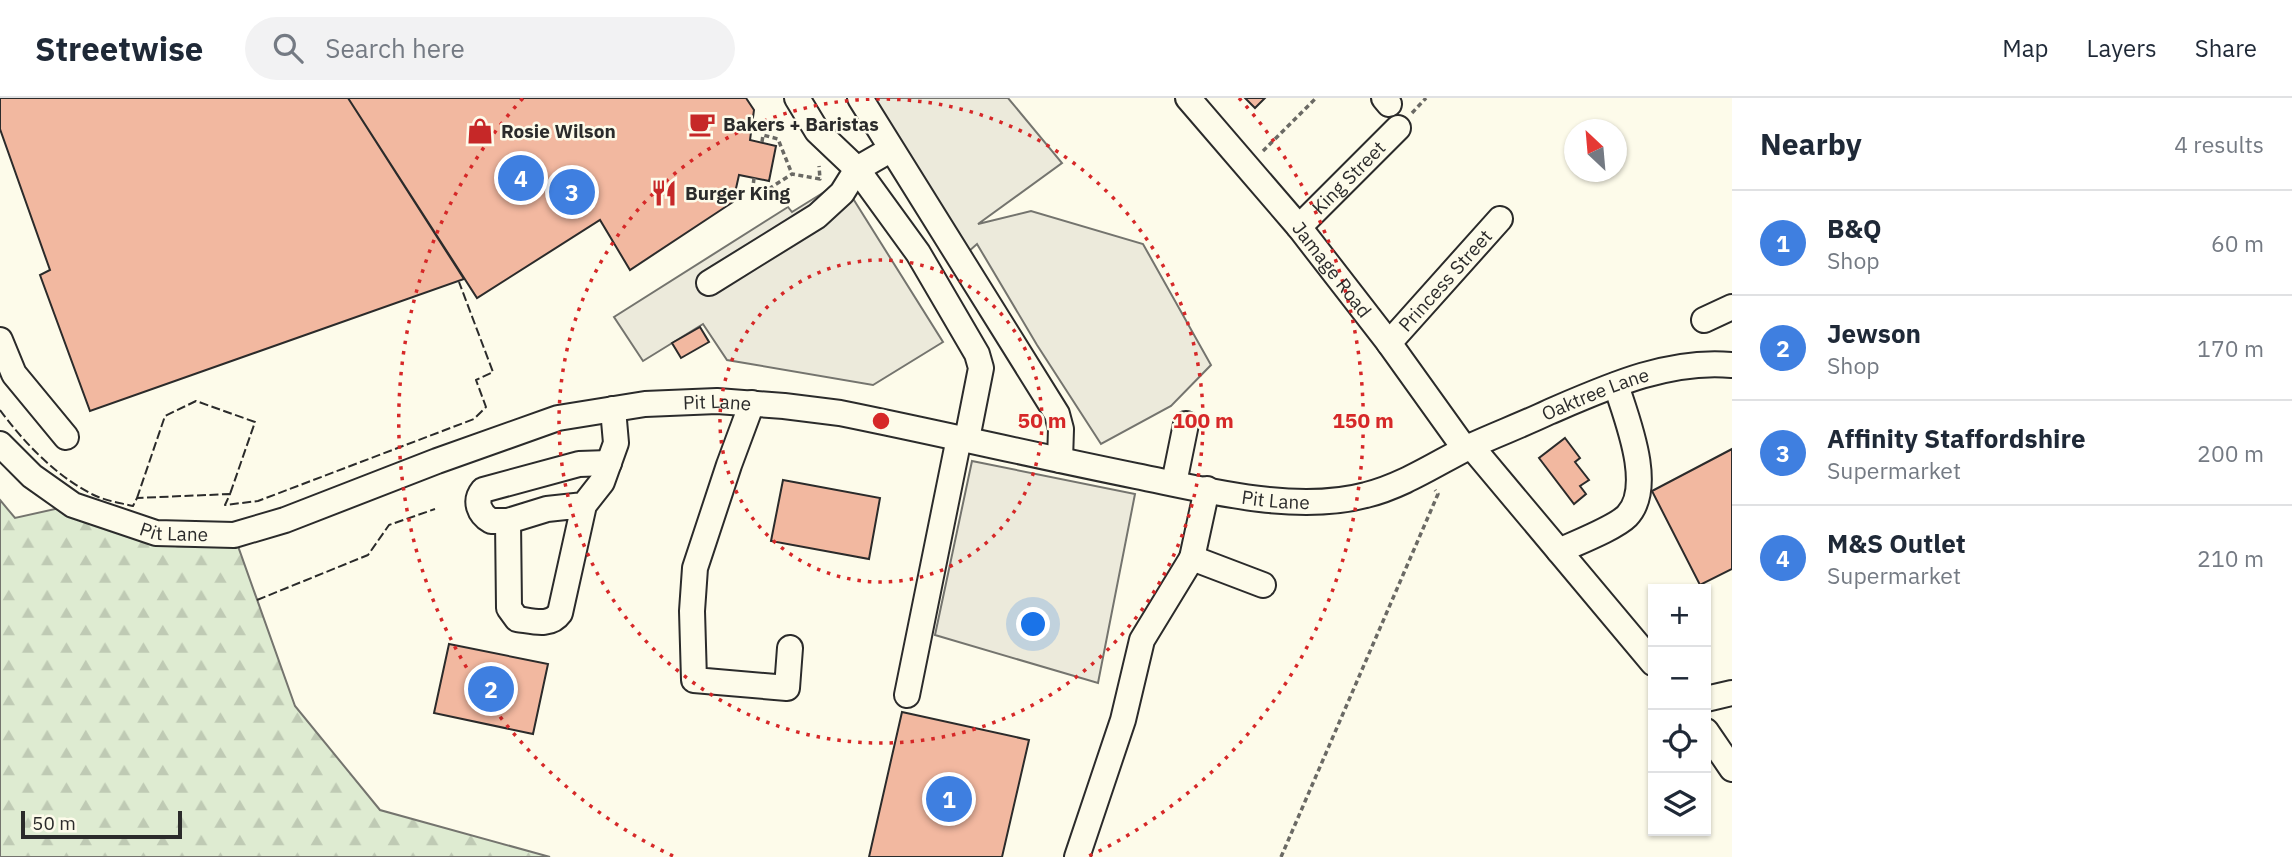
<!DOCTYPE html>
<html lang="en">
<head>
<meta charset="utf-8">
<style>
	body { margin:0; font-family:"IBM Plex Sans",sans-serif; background:#f2f2f3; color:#1f2937 }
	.controls { position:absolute; right:21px; bottom:21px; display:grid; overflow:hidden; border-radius:0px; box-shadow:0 2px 5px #0004 }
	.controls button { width:63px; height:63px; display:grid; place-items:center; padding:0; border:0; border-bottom:2px solid #e0e1e3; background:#fff; color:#1f2937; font:35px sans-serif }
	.compass { position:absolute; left:1564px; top:21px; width:63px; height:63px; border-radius:50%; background:#fff; box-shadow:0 2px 5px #0004; rotate:334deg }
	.scale { position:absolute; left:21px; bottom:18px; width:161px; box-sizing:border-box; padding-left:7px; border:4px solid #2b2b2b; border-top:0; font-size:19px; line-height:24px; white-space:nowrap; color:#2b2b2b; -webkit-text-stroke:5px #fdfbea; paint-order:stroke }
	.you { position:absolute; left:1034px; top:527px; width:24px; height:24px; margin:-18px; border:5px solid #fff; border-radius:50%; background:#1a73e8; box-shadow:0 0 0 10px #1a73e833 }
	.badge { display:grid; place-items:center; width:46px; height:46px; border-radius:50%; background:#c62828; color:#fff; font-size:23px; font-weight:700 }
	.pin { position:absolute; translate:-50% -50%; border:4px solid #fff; box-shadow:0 2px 7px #0006 }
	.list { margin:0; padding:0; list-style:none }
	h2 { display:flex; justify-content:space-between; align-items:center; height:91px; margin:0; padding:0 28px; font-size:30px }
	h2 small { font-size:23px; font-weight:400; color:#747a83 }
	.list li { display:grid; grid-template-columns:46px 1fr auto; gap:21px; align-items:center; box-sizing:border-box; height:105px; padding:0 28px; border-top:2px solid #e0e1e3 }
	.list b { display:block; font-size:26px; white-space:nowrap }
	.list p { margin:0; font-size:23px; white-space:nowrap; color:#747a83 }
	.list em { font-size:23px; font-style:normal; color:#747a83 }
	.icon { flex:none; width:38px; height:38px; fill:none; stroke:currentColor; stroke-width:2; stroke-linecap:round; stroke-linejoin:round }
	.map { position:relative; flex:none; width:1732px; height:759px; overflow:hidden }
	header { display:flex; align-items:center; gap:42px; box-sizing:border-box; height:98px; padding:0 35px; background:#fff; border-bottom:2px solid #e0e1e3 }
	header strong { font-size:33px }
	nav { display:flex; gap:38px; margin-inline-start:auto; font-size:24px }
	.search { width:490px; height:63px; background:#f2f2f3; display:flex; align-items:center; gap:18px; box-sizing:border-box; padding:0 24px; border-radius:38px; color:#747a83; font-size:26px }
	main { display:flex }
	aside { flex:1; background:#fff }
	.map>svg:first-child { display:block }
	.forest { fill:url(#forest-firs); stroke:#74746e; stroke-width:2 }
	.parking { fill:#eceadb; stroke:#74746e; stroke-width:2 }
	.building { fill:#f2b8a0; stroke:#2b2b2b; stroke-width:2 }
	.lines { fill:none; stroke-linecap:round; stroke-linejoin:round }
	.minor-casing { stroke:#2b2b2b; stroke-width:28 }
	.path { stroke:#6a6964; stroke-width:3.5; stroke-dasharray:5 3.5; stroke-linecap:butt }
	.minor { stroke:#fdfbea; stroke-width:24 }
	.fence { stroke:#2b2b2b; stroke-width:2; stroke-dasharray:9 3.5; stroke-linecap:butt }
	.ring { fill:none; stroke:#d62828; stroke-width:3.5; stroke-dasharray:3.5 7 }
	.labels { text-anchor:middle; stroke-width:5; stroke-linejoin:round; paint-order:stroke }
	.poi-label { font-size:19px; font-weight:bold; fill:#2b2b2b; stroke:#fdfbea; text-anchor:start }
	.street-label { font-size:19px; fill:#2b2b2b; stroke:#fdfbea }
	.centre { fill:#d62828; stroke:#fdfbea; stroke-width:3.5 }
	.ring-label { font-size:21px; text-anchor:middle; font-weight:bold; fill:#d62828; stroke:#fdfbea; stroke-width:5; stroke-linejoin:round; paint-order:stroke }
</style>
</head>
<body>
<header>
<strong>Streetwise</strong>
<div class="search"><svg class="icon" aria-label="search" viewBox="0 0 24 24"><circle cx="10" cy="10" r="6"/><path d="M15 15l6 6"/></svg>Search here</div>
<nav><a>Map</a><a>Layers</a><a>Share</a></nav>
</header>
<main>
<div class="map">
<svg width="1732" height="759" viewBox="0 0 1732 759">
	<defs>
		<pattern id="forest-firs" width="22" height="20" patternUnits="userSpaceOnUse" patternTransform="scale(1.75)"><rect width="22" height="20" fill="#deebd1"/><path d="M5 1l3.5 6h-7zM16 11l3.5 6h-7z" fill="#bfcab4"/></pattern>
	</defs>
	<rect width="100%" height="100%" fill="#fdfbea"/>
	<!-- forest -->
	<path class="forest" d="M0,402L15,420L73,407L234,437L295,608L380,712L550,759H0Z"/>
	<!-- parking -->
	<path class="parking" d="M872,0H1008L1062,65L978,126L1031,113L1143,146L1211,267L1171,308L1101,346L1037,247L977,146L968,154Z
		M842,83L943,244L873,287L727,262L703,226L643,263L614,219L788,109L792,114Z
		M972,363L1135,396L1098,585L935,537Z"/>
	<!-- building -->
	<path class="building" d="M0,0H348L464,181L90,313L40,177L50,172L0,31Z
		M348,0H746L754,12L750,42L776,48L769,83L739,77L733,104L630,172L600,122L477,200Z
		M1245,0H1265L1255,10Z
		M700,229L709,244L681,260L672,245Z
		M1565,340L1580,360L1575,364L1589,382L1580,388L1586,396L1574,406L1539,360Z
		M1732,351V471L1700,487L1652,393Z
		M783,382L880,400L869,461L771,443Z
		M449,546L548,566L533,636L434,615Z
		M902,614L1029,642L1002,759H869Z"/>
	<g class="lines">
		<!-- minor casing -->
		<g class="minor-casing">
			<g id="minor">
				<path d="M797,0L817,33L857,71L918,155L977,256L981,270L967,341"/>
				<path d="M860,0L1057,316L1061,331L1060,362"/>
				<path id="s1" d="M1188,0L1299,129L1389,245L1465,351"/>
				<path d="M1384,0L1389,6"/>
				<path id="s2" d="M1299,129L1398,30"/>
				<path d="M709,185L817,118L842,95L857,71L890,52"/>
				<path d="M1704,222L1732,209"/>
				<path d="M0,242L14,276L66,339"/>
				<path id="s3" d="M1389,245L1500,121"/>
				<path d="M752,305L729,367L695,470L692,513L694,582L787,590L790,550"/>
				<path id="s4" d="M0,346L32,378L73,407L156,435L234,437L285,422L437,363L558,320L645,306L717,303L784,308L840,315C939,335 1037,358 1136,378C1206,392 1295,416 1366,397C1403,388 1437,365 1471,348C1497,336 1524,326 1549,314C1607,289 1668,261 1732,267"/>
				<path d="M1471,348L1653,565"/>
				<path d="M1174,385L1186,326"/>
				<path d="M1207,391L1192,460L1263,487"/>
				<path d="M584,407L547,411L508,423L509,510L517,521C533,523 550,529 560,515L584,407L602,384L616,345L613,311"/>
				<path d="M508,423H491C479,416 474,403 483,392L579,366L609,365"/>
				<path d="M1559,453C1576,445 1615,430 1627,418C1655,389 1626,319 1616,287"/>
				<path d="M907,597L959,340"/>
				<path d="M1706,601L1732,595"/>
				<path d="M1706,633L1732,671"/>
				<path d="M1077,759L1123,622L1142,542L1192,460"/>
			</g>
		</g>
		<!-- path -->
		<path class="path" d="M1412,15L1426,0
			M762,44L763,37L778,41L792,76
			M1263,53L1316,0
			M754,80L753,89L767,92L792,76L820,81L819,68
			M1281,759L1438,396L1435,392"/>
		<!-- minor -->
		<use href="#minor" class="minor"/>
		<!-- fence -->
		<path class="fence" d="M0,312C24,345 59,381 96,398C107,403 121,405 133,408L137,400L230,396L225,407L258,403L474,321L486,309L476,282L493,274L459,184
			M137,400L165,318L196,303L255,324L230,396
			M257,502L368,457L389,427L435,411"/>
	</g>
	<!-- distance rings -->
	<g class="ring">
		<circle cx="881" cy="323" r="161"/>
		<circle cx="881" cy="323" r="322"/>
		<path d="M673 758A482 482 0 0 1 523 0M1239 0A482 482 0 0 1 1089 758"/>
	</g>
	<!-- icons -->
	<defs>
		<g id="cafe-bare" transform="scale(2.1)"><path d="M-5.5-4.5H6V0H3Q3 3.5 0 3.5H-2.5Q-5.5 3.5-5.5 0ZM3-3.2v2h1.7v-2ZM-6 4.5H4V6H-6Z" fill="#c62828" stroke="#fdfbea" stroke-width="2.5" paint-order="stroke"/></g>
		<g id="shop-bare" transform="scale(2.1)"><path d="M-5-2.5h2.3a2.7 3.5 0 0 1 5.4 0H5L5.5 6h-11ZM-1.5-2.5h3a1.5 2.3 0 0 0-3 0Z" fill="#c62828" stroke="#fdfbea" stroke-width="2.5" paint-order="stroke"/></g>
		<g id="restaurant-bare" transform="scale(2.1)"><path d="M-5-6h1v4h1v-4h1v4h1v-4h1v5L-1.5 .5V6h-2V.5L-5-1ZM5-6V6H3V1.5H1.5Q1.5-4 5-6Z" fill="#c62828" stroke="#fdfbea" stroke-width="2.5" paint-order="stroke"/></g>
	</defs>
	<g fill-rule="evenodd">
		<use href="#cafe-bare" x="702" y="26"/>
		<use href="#shop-bare" x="480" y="33"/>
		<use href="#restaurant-bare" x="664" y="95"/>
	</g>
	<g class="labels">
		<!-- poi labels -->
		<g class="poi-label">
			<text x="723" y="33">Bakers + Baristas</text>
			<text x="501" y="40">Rosie Wilson</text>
			<text x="685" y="102">Burger King</text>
		</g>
		<!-- street labels -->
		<g class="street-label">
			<text dy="7" stroke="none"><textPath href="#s2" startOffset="70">King Street</textPath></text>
			<text dy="7" stroke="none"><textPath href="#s1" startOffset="224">Jamage Road</textPath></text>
			<text dy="7" stroke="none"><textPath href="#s3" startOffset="84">Princess Street</textPath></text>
			<text dy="7" stroke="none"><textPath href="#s4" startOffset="1676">Oaktree Lane</textPath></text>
			<text dy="7" stroke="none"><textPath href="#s4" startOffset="766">Pit Lane</textPath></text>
			<text dy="7" stroke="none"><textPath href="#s4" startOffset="1334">Pit Lane</textPath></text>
			<text dy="7" stroke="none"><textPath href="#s4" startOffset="201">Pit Lane</textPath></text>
		</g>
	</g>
	<circle cx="881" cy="323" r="10" class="centre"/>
	<g class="ring-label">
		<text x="1042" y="330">50 m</text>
		<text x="1203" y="330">100 m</text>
		<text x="1363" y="330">150 m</text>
	</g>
</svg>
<div class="controls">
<button>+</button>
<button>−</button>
<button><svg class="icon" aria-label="locate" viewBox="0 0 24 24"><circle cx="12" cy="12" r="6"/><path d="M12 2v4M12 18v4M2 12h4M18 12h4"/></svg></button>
<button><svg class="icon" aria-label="layers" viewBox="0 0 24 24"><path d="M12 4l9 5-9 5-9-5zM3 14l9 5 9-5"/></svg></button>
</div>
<svg class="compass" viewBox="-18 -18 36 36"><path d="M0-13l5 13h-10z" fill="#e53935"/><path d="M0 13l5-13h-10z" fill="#747a83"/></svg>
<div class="scale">50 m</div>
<div class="you"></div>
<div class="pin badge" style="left:949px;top:701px;background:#3f7fe0">1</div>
<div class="pin badge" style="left:491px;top:591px;background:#3f7fe0">2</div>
<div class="pin badge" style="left:572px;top:94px;background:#3f7fe0">3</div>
<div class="pin badge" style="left:521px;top:80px;background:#3f7fe0">4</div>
</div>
<aside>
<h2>Nearby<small>4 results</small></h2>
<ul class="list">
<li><span class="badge" style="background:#3f7fe0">1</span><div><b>B&amp;Q</b><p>Shop</p></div><em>60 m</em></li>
<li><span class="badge" style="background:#3f7fe0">2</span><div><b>Jewson</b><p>Shop</p></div><em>170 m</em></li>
<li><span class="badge" style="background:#3f7fe0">3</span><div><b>Affinity Staffordshire</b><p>Supermarket</p></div><em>200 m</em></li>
<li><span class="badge" style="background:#3f7fe0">4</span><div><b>M&amp;S Outlet</b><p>Supermarket</p></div><em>210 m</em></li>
</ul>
</aside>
</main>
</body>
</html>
